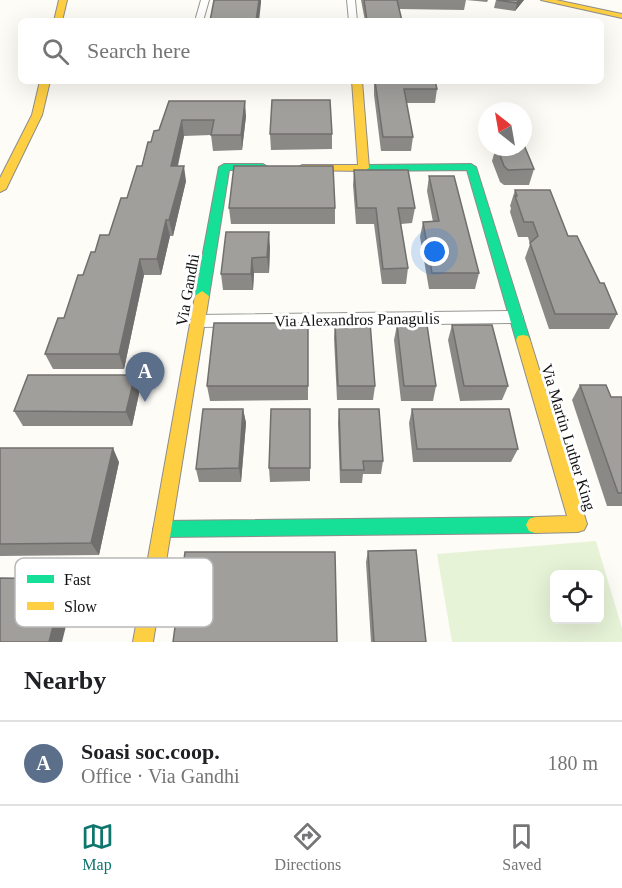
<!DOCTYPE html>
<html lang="en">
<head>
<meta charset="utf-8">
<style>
	body { margin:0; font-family:"Times New Roman",serif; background:#f6f6f6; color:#202124 }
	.controls { position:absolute; right:18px; bottom:18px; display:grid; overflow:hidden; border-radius:9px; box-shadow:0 6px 24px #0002 }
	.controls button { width:54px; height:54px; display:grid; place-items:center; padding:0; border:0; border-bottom:2px solid #e0e0e0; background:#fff; color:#202124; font:30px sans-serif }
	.compass { position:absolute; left:478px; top:102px; width:54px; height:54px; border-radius:50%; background:#fff; box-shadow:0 6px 24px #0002; rotate:329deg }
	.you { position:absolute; left:435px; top:252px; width:21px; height:21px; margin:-15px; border:4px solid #fff; border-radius:50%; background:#1a73e8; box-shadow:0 0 0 9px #1a73e833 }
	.badge { display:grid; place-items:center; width:39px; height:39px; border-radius:50%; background:#0f766e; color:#fff; font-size:20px; font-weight:700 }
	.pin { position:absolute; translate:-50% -50px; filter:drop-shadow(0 2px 3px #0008) }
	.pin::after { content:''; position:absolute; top:32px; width:21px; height:18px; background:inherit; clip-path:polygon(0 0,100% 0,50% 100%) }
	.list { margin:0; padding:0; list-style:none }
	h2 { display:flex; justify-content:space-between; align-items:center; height:78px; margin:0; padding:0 24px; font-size:26px }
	h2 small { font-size:20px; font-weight:400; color:#757577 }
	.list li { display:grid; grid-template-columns:39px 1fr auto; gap:18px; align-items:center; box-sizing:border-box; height:84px; padding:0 24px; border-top:2px solid #e0e0e0 }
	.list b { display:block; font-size:22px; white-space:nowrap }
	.list p { margin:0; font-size:20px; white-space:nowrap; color:#757577 }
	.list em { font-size:20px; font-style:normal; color:#757577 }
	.icon { flex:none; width:33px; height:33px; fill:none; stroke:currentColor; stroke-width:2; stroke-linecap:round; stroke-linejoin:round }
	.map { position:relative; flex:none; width:622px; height:642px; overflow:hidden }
	.search { position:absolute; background:#fff; box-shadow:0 6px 24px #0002; left:18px; right:18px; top:18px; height:66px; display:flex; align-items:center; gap:15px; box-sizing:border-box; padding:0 21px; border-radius:9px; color:#757577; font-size:22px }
	.sheet { height:162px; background:#fff }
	nav { display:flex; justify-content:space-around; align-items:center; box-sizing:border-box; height:84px; border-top:2px solid #e0e0e0; background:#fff; font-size:16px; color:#757577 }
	nav a { display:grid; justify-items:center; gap:3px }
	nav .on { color:#0f766e }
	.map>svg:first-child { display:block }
	.green { fill:#e7f3d7; fill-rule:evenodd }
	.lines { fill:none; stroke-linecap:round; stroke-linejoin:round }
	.street-casing { stroke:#979795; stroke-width:2 }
	.fast-casing { stroke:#8e8d8b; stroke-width:2 }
	.slow-casing { stroke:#8e8d8b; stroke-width:2 }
	.street { fill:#fffffe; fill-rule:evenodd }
	.fast { fill:#16e098; fill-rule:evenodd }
	.slow { fill:#ffcf43; fill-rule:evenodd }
	.wall { fill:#8a8986 }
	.shaded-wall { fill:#716f6d }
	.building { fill:#a19f9c; stroke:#716f6d; stroke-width:1.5 }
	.labels { text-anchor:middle; stroke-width:6; stroke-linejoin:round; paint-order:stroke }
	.street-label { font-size:16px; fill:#111; stroke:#fff }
	.key { fill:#fff; stroke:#b8b8b8; stroke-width:1.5 }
	.key-label { font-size:16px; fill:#111 }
</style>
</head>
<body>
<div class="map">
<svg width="622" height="642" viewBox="0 0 622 642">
	<rect width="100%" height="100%" fill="#fdfcf7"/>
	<!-- green -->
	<path class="green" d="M596,541L622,628V642H452L437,554ZM554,574H600V620H554Z"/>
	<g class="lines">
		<!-- street casing -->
		<g class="street-casing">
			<path id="street" d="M201,0H209L203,21H195Z
				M347,0H355L357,21H349Z
				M516,311L521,313L523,317L521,321L516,323L198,327L193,325L190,321L193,317L198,315Z"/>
		</g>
		<!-- fast casing -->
		<g class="fast-casing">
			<path id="fast" d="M224,164H263L268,167L263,170H229L209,296L202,301L195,296L219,167Z
				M471,164L476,167L530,340L528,344H518L516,340L467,170L364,171L359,168L364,165Z
				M535,517L541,519L544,525L541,531L535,533L162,537L156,535L153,529L156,523L162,521Z"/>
		</g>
		<!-- slow casing -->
		<g class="slow-casing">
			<path id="slow" d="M59,0H67L62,21H54Z
				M541,0H556L622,14V18Z
				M40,81H50L42,115L6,189L0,192V178L32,115Z
				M352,81H362L369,168L364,171L298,170L297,168L302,165H358Z
				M202,291L209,296L153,642H133L195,296Z
				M523,335L528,336L530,340L587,524L584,530L578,532L535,533L529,531L526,525L529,519L535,517L567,516L516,340L518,336Z"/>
		</g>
		<!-- street -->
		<use href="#street" class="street"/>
		<!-- fast -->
		<use href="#fast" class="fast"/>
		<!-- slow -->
		<use href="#slow" class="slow"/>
	</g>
	<!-- wall -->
	<path class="wall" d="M361,0H488L487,2L466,0L464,10L399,9L402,21H365Z
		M496,0H524L515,11L494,8Z
		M374,81H435L437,89L435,103H406L413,137L411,151H381L374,95Z
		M169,101L246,116L242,150L213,151L211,135L184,136L178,166L186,181L173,236H170L161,275H144L124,369H53L45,354L64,318L95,252L109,235L142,166L151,142L159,130Z
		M270,134H332V149L271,150Z
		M496,147H523L534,169L529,185H504L500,182L492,161Z
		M354,170L415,208L412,223L401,224L408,268L406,284H382L374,224H356L353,185Z
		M429,176L479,273L475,289H429L420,237L423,222H433L427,191Z
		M515,190L568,236L600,283L617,314L609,329H549L525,258L530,244L528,237H518L510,212L511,208L510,206Z
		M229,208H335V224H231Z
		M270,247L269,273H254L253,290H223L221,274Z
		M308,323V400L210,401L207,386Z
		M335,323L375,386L373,400H337L334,338Z
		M397,325L436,386L433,401H401L394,340Z
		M452,325L508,386L502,400L460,401L448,340Z
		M580,385L611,397H622V506H607L572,400Z
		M140,389L132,426H23L14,411Z
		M243,409L246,423L241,482H199L196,469Z
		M310,409V481L270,482L269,468Z
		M339,409L383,461L381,474H363L362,483H340L338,423Z
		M412,409L518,449L511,462H413L409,423Z
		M0,448L119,462L99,555L0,556Z
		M368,551L426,642H371L366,562Z"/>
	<!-- shaded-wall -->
	<path class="shaded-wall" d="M259,0H261V3L259,21H256Z
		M519,0H524L515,11L517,3Z
		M245,101L246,116L242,150L241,135Z
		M182,120L184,136L174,181L171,166Z
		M184,166L186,181L173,236L169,220Z
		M166,220L170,236L161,275L157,259Z
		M269,232L270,247L269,273L267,257Z
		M252,258L254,273L253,290L251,274Z
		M140,259L144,275L124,369L119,354Z
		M135,375L140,389L132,426L126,412Z
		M243,409L246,423L241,482L239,468Z
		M113,448L119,462L99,555L91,543Z
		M65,579L75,590L62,642H49Z"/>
	<!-- building -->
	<path class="building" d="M214,0H259L256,21H210Z
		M364,0H397L402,21H367Z
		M497,0H519L517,3Z
		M375,81H435L437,89H404L413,137H383Z
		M272,100H330L332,134H270Z
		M169,101H245L241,135H211L214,120H182L171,166H184L169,220H166L157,259H140L119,354H45L58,318H64L78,275H83L91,252H95L100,235H109L121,198H127L137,166H142L148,142H151L154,131L159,130Z
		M523,145H524L534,169L508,170L504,166L497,147H523Z
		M234,166H333L335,208H229Z
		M354,170H408L415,208H398L408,268L383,269L376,208H357Z
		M429,176H454L479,273H432L423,222L439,221Z
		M515,190H550L568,236H577L600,283H604L617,314H555L530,243L538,236L533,222H524L515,196H517Z
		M226,232H269L267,257L252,258L251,274H221Z
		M370,322L375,386H338L335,323Z
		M214,323H308V386H207Z
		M397,325H427L436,386H404Z
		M452,325H492L508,386H464Z
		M28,375H135L126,412L14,411Z
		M580,385H606L611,397H622V493H618Z
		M203,409H243L239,468L196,469Z
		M271,409H310V468H269Z
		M339,409H379L383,461H363L364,470H341Z
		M412,409H509L518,449H417Z
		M0,448H113L91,543L0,544Z
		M416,550L426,642H374L368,551Z
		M185,552H335L337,642H173Z
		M0,578L65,579L49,642H0Z"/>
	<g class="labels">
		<!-- street labels -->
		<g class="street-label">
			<text transform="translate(187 290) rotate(-80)" y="6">Via Gandhi</text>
			<text transform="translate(357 319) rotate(-1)" y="6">Via Alexandros Panagulis</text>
			<text transform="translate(569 437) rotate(73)" y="6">Via Martin Luther King</text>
		</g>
	</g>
	<!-- legend -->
	<rect x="15" y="558" width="198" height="69" rx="9" class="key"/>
	<rect x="27" y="575" width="27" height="8" fill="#16e098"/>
	<rect x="27" y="602" width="27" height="8" fill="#ffcf43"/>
	<g class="key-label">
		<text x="64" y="585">Fast</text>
		<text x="64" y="612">Slow</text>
	</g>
</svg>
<div class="controls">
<button><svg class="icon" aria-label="locate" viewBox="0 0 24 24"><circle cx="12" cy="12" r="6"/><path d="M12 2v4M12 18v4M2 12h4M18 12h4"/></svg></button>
</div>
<svg class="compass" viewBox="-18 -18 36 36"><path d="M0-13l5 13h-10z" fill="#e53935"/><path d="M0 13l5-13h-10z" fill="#757577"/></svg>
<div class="you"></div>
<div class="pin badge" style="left:145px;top:402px;background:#5c6f8a">A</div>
<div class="search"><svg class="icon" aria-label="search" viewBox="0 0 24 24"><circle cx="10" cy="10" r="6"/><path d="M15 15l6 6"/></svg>Search here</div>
</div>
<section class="sheet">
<h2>Nearby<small></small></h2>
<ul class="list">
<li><span class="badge" style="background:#5c6f8a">A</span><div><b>Soasi soc.coop.</b><p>Office · Via Gandhi</p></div><em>180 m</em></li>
</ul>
</section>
<nav>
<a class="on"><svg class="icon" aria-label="map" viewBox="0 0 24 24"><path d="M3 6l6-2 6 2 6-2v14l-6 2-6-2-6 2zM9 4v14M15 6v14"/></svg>Map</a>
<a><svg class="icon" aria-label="directions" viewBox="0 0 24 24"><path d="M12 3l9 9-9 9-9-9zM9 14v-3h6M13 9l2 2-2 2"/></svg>Directions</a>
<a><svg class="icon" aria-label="saved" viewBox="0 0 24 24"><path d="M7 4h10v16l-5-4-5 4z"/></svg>Saved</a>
</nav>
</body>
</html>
